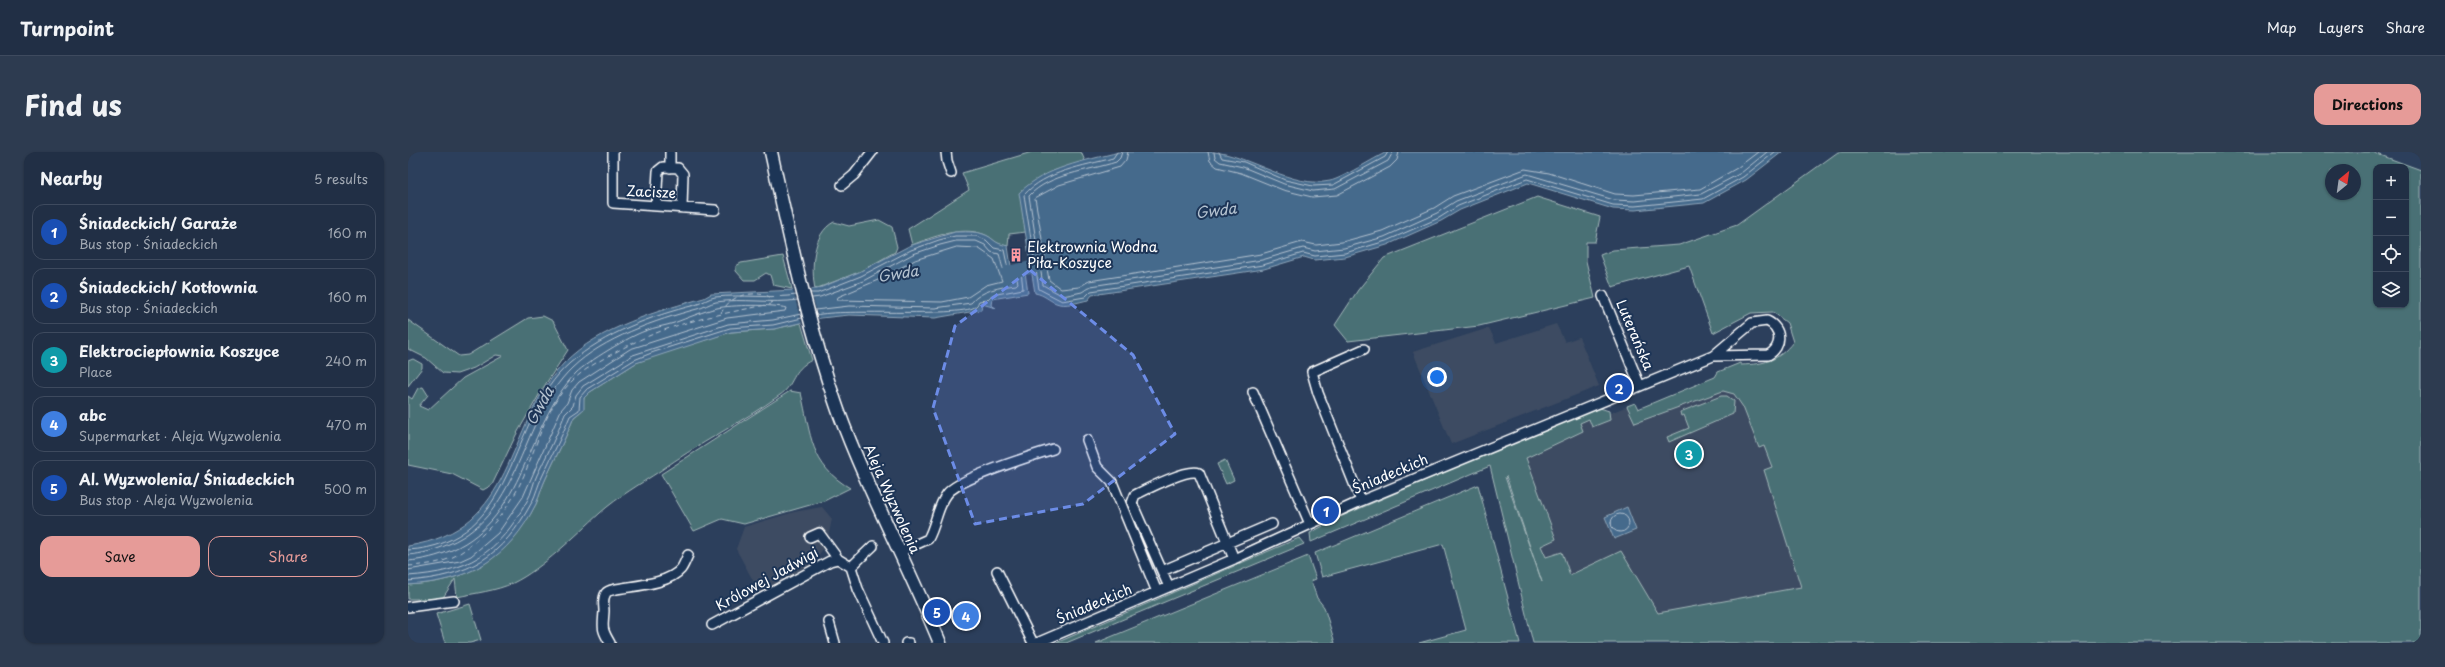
<!DOCTYPE html>
<html lang="en">
<head>
<meta charset="utf-8">
<style>
	body { margin:0; font-family:"Playpen Sans",sans-serif; background:#2d3b50; color:#f1f3f6 }
	.controls { position:absolute; right:12px; top:12px; display:grid; overflow:hidden; border-radius:8px; box-shadow:0 1px 3px #0004 }
	.controls button { width:36px; height:36px; display:grid; place-items:center; padding:0; border:0; border-bottom:1px solid #3e4a5e; background:#212f45; color:#f1f3f6; font:20px sans-serif }
	.compass { position:absolute; left:1917px; top:12px; width:36px; height:36px; border-radius:50%; background:#212f45; box-shadow:0 1px 3px #0004; rotate:29deg }
	.you { position:absolute; left:1029px; top:225px; width:14px; height:14px; margin:-10px; border:3px solid #fff; border-radius:50%; background:#1a73e8; box-shadow:0 0 0 6px #1a73e833 }
	.badge { display:grid; place-items:center; width:26px; height:26px; border-radius:50%; background:#e69b98; color:#fff; font-size:13px; font-weight:700 }
	.pin { position:absolute; translate:-50% -50%; border:2px solid #fff; box-shadow:0 1px 4px #0006 }
	.list { margin:0; padding:0; list-style:none }
	h2 { display:flex; justify-content:space-between; align-items:center; height:52px; margin:0; padding:0 16px; font-size:17px }
	h2 small { font-size:13px; font-weight:400; color:#a2a9b3 }
	.list li { display:grid; grid-template-columns:26px 1fr auto; gap:12px; align-items:center; box-sizing:border-box; height:56px; margin:0 8px 8px; padding:0 8px; border:1px solid #3e4a5e; border-radius:12px }
	.list b { display:block; font-size:15px; white-space:nowrap }
	.list p { margin:0; font-size:13px; white-space:nowrap; color:#a2a9b3 }
	.list em { font-size:13px; font-style:normal; color:#a2a9b3 }
	.actions { display:flex; gap:8px; padding:12px 16px }
	.actions a { flex:1; padding:9px 0; border:1px solid #e69b98; border-radius:12px; text-align:center; font-size:14px; color:#e69b98 }
	.actions .main { background:#e69b98; color:#111 }
	.icon { flex:none; width:22px; height:22px; fill:none; stroke:currentColor; stroke-width:2; stroke-linecap:round; stroke-linejoin:round }
	.map { position:relative; flex:none; width:2013px; height:491px; overflow:hidden; border-radius:12px }
	header { display:flex; align-items:center; gap:24px; box-sizing:border-box; height:56px; padding:0 20px; background:#212f45; border-bottom:1px solid #3e4a5e }
	header strong { font-size:19px }
	nav { display:flex; gap:22px; margin-inline-start:auto; font-size:14px }
	.intro { display:flex; align-items:center; justify-content:space-between; box-sizing:border-box; height:96px; padding:0 24px }
	h1 { margin:0; font-size:28px }
	.button { padding:10px 18px; border-radius:12px; background:#e69b98; color:#111; font-size:14px; font-weight:700 }
	main { display:flex; gap:24px; padding:0 24px }
	aside { flex:1; background:#212f45; border-radius:12px; box-shadow:0 1px 3px #0004 }
	.map>svg:first-child { display:block }
	.built { fill:#3e4c62 }
	.green { fill:#487074; stroke:#a4b8ba; fill-rule:evenodd }
	.water { fill:#456a8c; stroke:#8fa6ba }
	.pier { fill:#2c3f5c }
	.lines { fill:none; stroke-linecap:round; stroke-linejoin:round }
	.shore { stroke:#b5c3d1; stroke-width:1 }
	.river { stroke:#456a8c; stroke-width:13 }
	.ferry { stroke:#b5c3d1; stroke-width:1; stroke-dasharray:5 4; stroke-linecap:butt }
	.street-casing { stroke:#fff; stroke-width:12 }
	.secondary-casing { stroke:#fff; stroke-width:15 }
	.street { stroke:#1d3557; stroke-width:9 }
	.secondary { stroke:#1d3557; stroke-width:12 }
	.marked { fill:#6c8ce6; fill-opacity:0.2; stroke:#6c8ce6; stroke-width:3; stroke-dasharray:8 5; stroke-linejoin:round }
	.labels { text-anchor:middle; stroke-width:4; stroke-linejoin:round; paint-order:stroke }
	.street-label { font-size:14px; fill:#fff; stroke:#1d3557 }
	.poi-label { font-size:14px; fill:#fff; stroke:#1d3557; text-anchor:start }
	.water-label { font-size:15px; font-style:italic; fill:#b5c3d1; stroke:#1d3557 }
</style>
</head>
<body>
<header>
<strong>Turnpoint</strong>
<nav><a>Map</a><a>Layers</a><a>Share</a></nav>
</header>
<div class="intro"><h1>Find us</h1><a class="button">Directions</a></div>
<main>
<aside>
<h2>Nearby<small>5 results</small></h2>
<ul class="list">
<li><span class="badge" style="background:#1a4fb4">1</span><div><b>Śniadeckich/ Garaże</b><p>Bus stop · Śniadeckich</p></div><em>160 m</em></li>
<li><span class="badge" style="background:#1a4fb4">2</span><div><b>Śniadeckich/ Kotłownia</b><p>Bus stop · Śniadeckich</p></div><em>160 m</em></li>
<li><span class="badge" style="background:#0f9aa8">3</span><div><b>Elektrociepłownia Koszyce</b><p>Place</p></div><em>240 m</em></li>
<li><span class="badge" style="background:#3f7fe0">4</span><div><b>abc</b><p>Supermarket · Aleja Wyzwolenia</p></div><em>470 m</em></li>
<li><span class="badge" style="background:#1a4fb4">5</span><div><b>Al. Wyzwolenia/ Śniadeckich</b><p>Bus stop · Aleja Wyzwolenia</p></div><em>500 m</em></li>
</ul>
<div class="actions"><a class="main">Save</a><a>Share</a></div>
</aside>
<div class="map">
<svg width="2013" height="491" viewBox="0 0 2013 491">
	<rect width="100%" height="100%" fill="#2c3f5c"/>
	<filter id="ink" filterUnits="userSpaceOnUse"><feTurbulence type="fractalNoise" baseFrequency=".025" numOctaves="2"/><feDisplacementMap in="SourceGraphic" scale="8" xChannelSelector="R" yChannelSelector="G"/><feConvolveMatrix kernelMatrix="1 2 1 2 8 2 1 2 1" color-interpolation-filters="sRGB"/></filter>
	<g filter="url(#ink)">
		<!-- built -->
		<path class="built" d="M1148,172L1157,190L1171,185L1191,234L1043,292L1005,200L1081,176L1088,191Z
			M1332,211L1408,443L1155,491L1091,299L1195,261L1200,262L1227,251L1230,257L1307,225L1310,220Z
			M414,355L424,367L419,390L411,403L404,414L353,443L328,397L336,375L386,360Z"/>
		<!-- green -->
		<path class="green" d="M624,0H673L677,9L645,19L615,67L618,80L601,82L600,94C583,91 587,86 575,82C553,74 524,85 504,93L500,77L561,38L554,21Z
			M1430,0H1964L2013,18V491H1125L1082,314L903,390L902,381L934,364L1189,255L1201,259L1202,268L1184,275L1181,267L1172,271L1175,279L1118,306L1148,387L1133,394L1138,405L1154,400L1162,423L1213,399L1250,461L1393,435L1356,318L1364,315L1356,294L1351,296L1335,255L1326,242L1315,239L1227,271L1219,254L1227,251L1230,257L1307,225L1310,220L1332,211L1333,213C1357,212 1370,209 1385,190L1379,171L1365,160L1343,161L1305,181L1281,114L1204,135L1192,103L1205,98L1271,93L1329,73ZM1968,15H1998V153H1968ZM1923,18H1947V42H1923ZM1098,324L1134,430L1097,325Z
			M1129,45L1192,65L1187,90H1178V109L1187,146L1071,174L940,189L927,173L950,138L976,106Z
			M471,68L484,75L489,95L487,100L451,120L407,137C403,117 404,81 426,70L441,74Z
			M375,104L384,137L365,133L362,123L358,121L347,128H336L328,119V114L333,111Z
			M135,164L145,169L160,198L135,236L108,283L84,333L75,338L44,322L0,313V244L4,247L10,236L15,235L20,243L11,254L20,258L55,226L95,204L88,203L66,216L49,222L35,221L18,206L0,197V168L51,204L60,203L120,166Z
			M393,171L404,208C383,218 387,233 372,243C333,271 291,291 252,319C232,332 210,345 192,361C168,383 134,417 105,431C88,439 67,441 49,445L47,427L34,447H0V433C61,429 99,408 128,352C132,343 134,334 138,326C147,306 158,286 166,265C177,257 173,260 176,246L182,240L228,211L247,203L323,180L366,177Z
			M5,207L14,212V216L0,234V209Z
			M382,239L393,241C403,283 402,313 442,336L416,349L336,372L314,367L286,379L253,322Z
			M1313,244H1319L1326,249L1325,262L1261,290L1259,285L1281,276L1276,263L1273,264L1272,260Z
			M817,308L826,328L818,332L809,312Z
			M1070,333L1112,491H1011L1058,478L1035,392L914,425L907,401Z
			M891,386L896,392L658,491H648Z
			M900,404L908,427L903,429L909,446L916,455L927,491H688Z
			M62,452L73,488L62,491H37L28,462Z"/>
		<!-- water -->
		<path class="water" d="M711,0C742,0 775,0 806,0C843,4 885,37 922,29C933,27 966,6 979,0H1374L1338,28L1296,51L1227,58L1205,57L1120,31L1052,58L1033,69L979,93L937,105L906,108L896,105L856,117L684,143L680,148C670,150 657,155 648,151C640,148 637,143 627,141L611,41C637,15 677,9 711,0Z
			M547,80C556,80 566,79 575,82C587,86 584,91 600,94L603,115L616,113L620,141L584,147L583,153L588,156L574,152L573,158L527,166L441,163L413,166L366,177L323,180L228,211L182,240L176,246V257L166,265C158,286 147,306 138,326C134,334 132,343 128,352C100,408 61,429 0,433V394C111,377 94,276 157,210C190,176 252,158 296,146L303,142L409,137L451,120L501,94Z
			M1219,355L1228,378L1206,387L1197,365Z"/>
		<!-- pier -->
		<path class="pier" d="M402,135L411,168L394,173L385,138Z"/>
		<g class="lines">
			<!-- shore -->
			<path class="shore" d="M709,0L705,6C676,14 637,19 616,43L631,137L654,149L677,145L683,139L855,113L895,101L907,104L937,101L978,89L1031,66L1050,54L1119,27L1205,53L1227,54L1295,47L1335,25L1367,0
				M714,0L712,6L708,10C680,19 641,22 621,44L635,133L655,144L674,140L683,134L854,108L895,96L907,99L936,96L976,85L1029,61L1048,49L1119,22L1206,48L1227,49L1293,42L1333,21L1359,0
				M720,0L718,8L712,15L651,33L627,46L641,128L653,137L671,135L681,129L853,102L894,90L908,93L934,90L974,79L1026,56L1045,44L1117,17L1141,21L1207,42L1226,43L1292,37L1329,16L1350,0
				M800,0L802,9L809,15L833,21L875,38L904,45L929,43L982,15L989,8L991,0
				M806,0L807,6L812,10L835,15L876,32L905,39L927,37L980,9L985,0
				M811,0L814,6L836,10L877,28L905,34L925,33L977,5L980,0
				M549,95L570,96L586,107L594,129L578,133L560,145L534,150L429,148L430,145L470,128L507,108Z
				M402,141H410L453,124L503,98L531,88L547,84H568L578,88L586,96L596,98L600,117L613,119L615,137L584,143L579,148L571,149C570,150 570,153 568,154C558,166 435,156 408,163
				M404,146L412,145L455,129L505,102L532,93L548,89H568L577,93L583,100L591,102C595,114 593,123 608,124L610,131L608,133C593,135 573,138 563,151L527,156L441,154L407,158
				M1203 371a9 9 0 1 1 18 0a9 9 0 1 1-18 0Z
				M0,398C112,392 98,266 162,211C197,181 243,164 287,153C294,151 301,146 307,145C334,142 362,147 389,143
				M0,403C14,402 28,398 41,392C115,360 111,267 164,216C195,186 248,168 289,157C295,156 302,151 308,150C335,146 363,152 390,148
				M0,409C15,408 30,404 44,398C118,365 117,274 168,221C179,210 222,184 237,179C247,175 257,174 266,171C279,166 296,159 309,156C322,153 366,152 378,156L377,159L319,166L222,197L171,230L164,238L159,251L153,258L115,345L90,381L63,404L52,409L0,418
				M0,424C60,420 90,402 119,349C124,341 125,331 129,323C139,303 149,283 157,262L165,254L168,243L175,234L225,203L320,172L365,168L393,162
				M0,429C61,424 94,406 124,350C128,342 130,333 134,325C143,305 154,285 162,264L171,258L172,245L179,237L226,208L246,200L322,176L365,173L394,166"/>
			<!-- river -->
			<path class="river" d="M601,120L640,112"/>
			<!-- ferry -->
			<path class="ferry" d="M0,414C36,412 49,407 75,382C90,368 102,353 111,334C128,300 135,258 163,230C176,217 191,209 206,201C259,171 304,164 363,152L365,148C359,139 334,141 326,147C320,150 316,156 313,161"/>
			<!-- street casing -->
			<g class="street-casing">
				<path id="street" d="M205,0V51L307,58
					M538,0L539,9L543,21
					M262,16V0
					M434,33L446,23L464,0
					M248,54L250,19L255,15L270,16L275,22L274,56
					M1195,144L1232,234
					M845,240L902,372
					M679,288L689,315L704,330L749,440
					M953,349L910,241L904,220L956,197
					M402,385L411,381L430,407
					M491,400L520,387C528,373 529,355 539,342C550,326 624,304 645,297
					M443,415L450,437L475,491
					M589,419L625,491
					M754,419L864,372
					M761,435L724,351L727,343C739,337 780,316 791,321L826,407
					M0,455L46,449
					M421,470L427,491
					M304,473L422,409L430,407L443,415L465,394
					M202,491C193,476 195,476 196,459C196,453 194,447 198,441C204,433 256,437 273,417C276,413 278,407 280,403
					M498,491H501
					M629,491L826,407L953,349L1305,204L1344,171L1359,169C1374,176 1375,195 1360,203L1305,204"/>
			</g>
			<!-- secondary casing -->
			<g class="secondary-casing">
				<path id="secondary" d="M363,0C382,87 400,174 430,258C459,338 500,412 532,491"/>
			</g>
			<!-- street -->
			<use href="#street" class="street"/>
			<!-- secondary -->
			<use href="#secondary" class="secondary"/>
		</g>
	</g>
	<!-- marked area -->
	<path class="marked" d="M622,118L725,203L767,282L675,352L567,372L525,256L547,174Z"/>
	<!-- icons -->
	<defs>
		<g id="building-bare" transform="scale(1.08)"><path d="M-4-6H4V6H1V3H-1V6H-4ZM-2.5-4.3h1.7v1.8h-1.7ZM.8-4.3h1.7v1.8H.8ZM-2.5-1h1.7V.8h-1.7ZM.8-1h1.7V.8H.8Z" fill="#ff9aa2" stroke="#1d3557" stroke-width="2.5" paint-order="stroke"/></g>
	</defs>
	<g fill-rule="evenodd">
		<use href="#building-bare" x="608" y="103"/>
	</g>
	<g class="labels">
		<!-- street labels -->
		<g class="street-label">
			<text transform="translate(243 40) rotate(3)" y="5">Zacisze</text>
			<text transform="translate(1227 183) rotate(67)" y="5">Luterańska</text>
			<text transform="translate(982 322) rotate(-23)" y="5">Śniadeckich</text>
			<text transform="translate(484 347) rotate(66)" y="5">Aleja Wyzwolenia</text>
			<text transform="translate(359 427) rotate(-29)" y="5">Królowej Jadwigi</text>
			<text transform="translate(686 452) rotate(-23)" y="5">Śniadeckich</text>
		</g>
		<!-- poi labels -->
		<g class="poi-label">
			<text x="619" y="100">Elektrownia Wodna<tspan x="619" dy="16">Piła-Koszyce</tspan></text>
		</g>
		<!-- water labels -->
		<g class="water-label">
			<text transform="translate(808 59) rotate(-7)" y="5">Gwda</text>
			<text transform="translate(490 122) rotate(-9)" y="5">Gwda</text>
			<text transform="translate(132 254) rotate(-61)" y="5">Gwda</text>
		</g>
	</g>
</svg>
<div class="controls">
<button>+</button>
<button>−</button>
<button><svg class="icon" aria-label="locate" viewBox="0 0 24 24"><circle cx="12" cy="12" r="6"/><path d="M12 2v4M12 18v4M2 12h4M18 12h4"/></svg></button>
<button><svg class="icon" aria-label="layers" viewBox="0 0 24 24"><path d="M12 4l9 5-9 5-9-5zM3 14l9 5 9-5"/></svg></button>
</div>
<svg class="compass" viewBox="-18 -18 36 36"><path d="M0-13l5 13h-10z" fill="#e53935"/><path d="M0 13l5-13h-10z" fill="#a2a9b3"/></svg>
<div class="you"></div>
<div class="pin badge" style="left:918px;top:359px;background:#1a4fb4">1</div>
<div class="pin badge" style="left:1211px;top:236px;background:#1a4fb4">2</div>
<div class="pin badge" style="left:1281px;top:302px;background:#0f9aa8">3</div>
<div class="pin badge" style="left:558px;top:464px;background:#3f7fe0">4</div>
<div class="pin badge" style="left:529px;top:460px;background:#1a4fb4">5</div>
</div>
</main>
</body>
</html>
